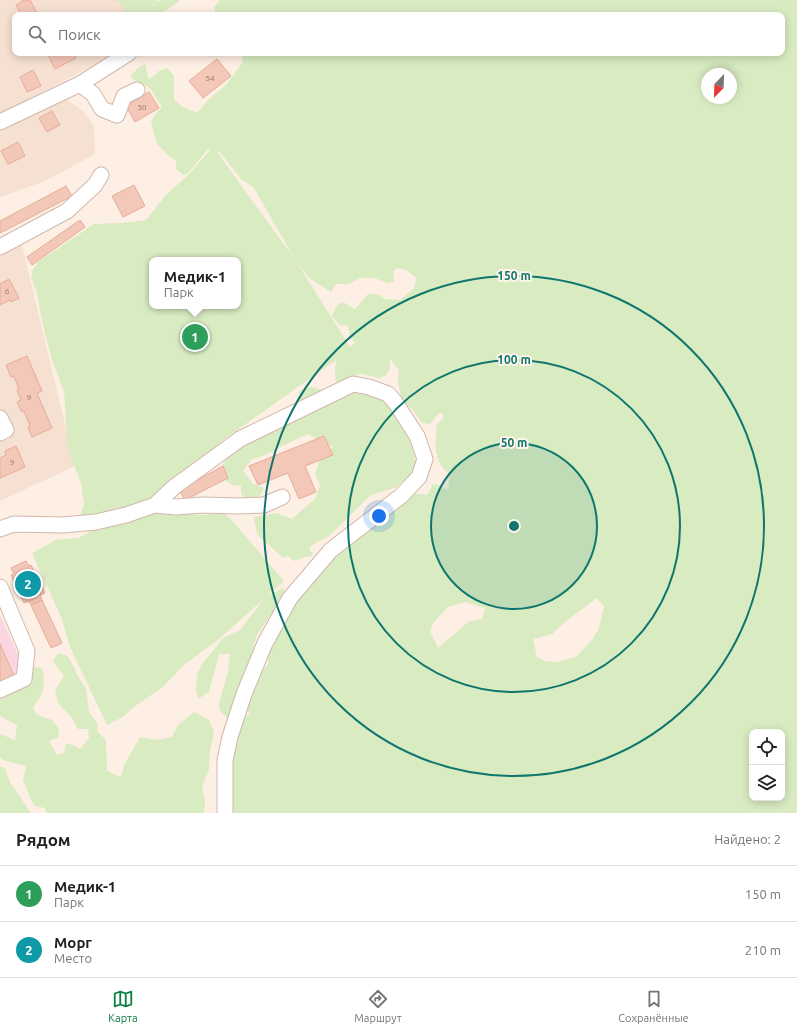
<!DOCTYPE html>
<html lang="ru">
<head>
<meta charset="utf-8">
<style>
	body { margin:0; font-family:Ubuntu,sans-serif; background:#f6f6f6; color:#202124 }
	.controls { position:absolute; right:12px; bottom:12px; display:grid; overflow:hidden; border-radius:8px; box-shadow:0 2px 10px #0003 }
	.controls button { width:36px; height:36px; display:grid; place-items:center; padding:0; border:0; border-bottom:1px solid #e0e0e0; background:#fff; color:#202124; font:20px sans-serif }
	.compass { position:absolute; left:701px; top:68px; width:36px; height:36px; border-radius:50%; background:#fff; box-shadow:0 2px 10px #0003; rotate:203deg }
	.you { position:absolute; left:379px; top:516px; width:14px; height:14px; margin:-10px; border:3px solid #fff; border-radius:50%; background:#1a73e8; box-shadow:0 0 0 6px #1a73e833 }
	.badge { display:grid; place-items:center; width:26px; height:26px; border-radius:50%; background:#0b8043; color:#fff; font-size:13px; font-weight:700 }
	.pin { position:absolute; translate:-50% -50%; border:2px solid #fff; box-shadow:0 1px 4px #0006 }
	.popup { position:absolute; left:149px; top:257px; width:92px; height:52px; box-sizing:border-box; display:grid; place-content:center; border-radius:8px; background:#fff; filter:drop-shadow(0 1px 3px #0005); font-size:13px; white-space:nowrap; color:#757577 }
	.popup b { font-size:15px; color:#202124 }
	.popup::after { content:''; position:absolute; left:50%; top:100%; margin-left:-8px; border:8px solid transparent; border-top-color:#fff }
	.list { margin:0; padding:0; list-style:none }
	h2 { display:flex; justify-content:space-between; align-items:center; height:52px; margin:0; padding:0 16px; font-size:17px }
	h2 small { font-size:13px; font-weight:400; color:#757577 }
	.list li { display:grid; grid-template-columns:26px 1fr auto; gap:12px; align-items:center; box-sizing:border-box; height:56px; padding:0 16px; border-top:1px solid #e0e0e0 }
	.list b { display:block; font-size:15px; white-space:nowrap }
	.list p { margin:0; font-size:13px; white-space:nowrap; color:#757577 }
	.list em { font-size:13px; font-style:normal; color:#757577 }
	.icon { flex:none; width:22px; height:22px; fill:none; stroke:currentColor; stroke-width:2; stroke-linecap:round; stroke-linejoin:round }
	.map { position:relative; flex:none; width:797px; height:813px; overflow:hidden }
	.search { position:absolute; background:#fff; box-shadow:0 2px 10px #0003; left:12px; right:12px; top:12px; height:44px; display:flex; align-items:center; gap:10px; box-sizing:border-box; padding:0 14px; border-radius:8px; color:#757577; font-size:15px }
	.sheet { height:164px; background:#fff }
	nav { display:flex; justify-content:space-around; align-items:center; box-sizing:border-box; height:56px; border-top:1px solid #e0e0e0; background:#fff; font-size:11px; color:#757577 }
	nav a { display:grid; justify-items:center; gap:2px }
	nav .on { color:#0b8043 }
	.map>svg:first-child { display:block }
	.residential { fill:#f5e0d1 }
	.medical { fill:#fbd5df }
	.green { fill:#d8ebc1; fill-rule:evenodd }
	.building { fill:#f4c8b9; stroke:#e7ab99 }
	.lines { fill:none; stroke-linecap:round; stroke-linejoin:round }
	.minor-casing { stroke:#d1b7ac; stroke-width:17 }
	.minor { stroke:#fff; stroke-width:15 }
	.ring { fill:none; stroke:#0f766e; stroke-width:2 }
	.labels { text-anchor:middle; stroke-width:4; stroke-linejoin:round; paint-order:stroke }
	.number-label { font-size:8px; fill:#967064 }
	.centre { fill:#0f766e; stroke:#fff4ea; stroke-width:2 }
	.ring-label { font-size:12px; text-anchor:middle; font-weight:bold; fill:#0f766e; stroke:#fff4ea; stroke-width:4; stroke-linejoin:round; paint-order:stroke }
</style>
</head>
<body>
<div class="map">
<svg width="797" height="813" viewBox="0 0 797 813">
	<rect width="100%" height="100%" fill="#fdefe3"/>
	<!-- residential -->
	<path class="residential" d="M0,0H124L132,15H15V53H117L0,114Z
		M64,98L83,111L94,126L95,154L45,181L0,197V132Z
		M21,241L75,466L0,501V252Z"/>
	<!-- medical -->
	<path class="medical" d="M0,615L26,672L0,690Z"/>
	<!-- green -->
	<path class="green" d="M117,0H153L159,1L161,0H180C162,18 150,14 127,12Z
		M220,0H797V813H232L234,810C221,790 236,742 241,719L250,714L244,708L255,678L269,663L267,657L270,647L287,615L304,590L335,553L356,541L361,532L387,516L413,493L427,495L433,484L438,485L448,490L450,474C433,464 435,442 437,424L443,419V414L439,413L430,424L422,423L412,409L402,401L398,382L399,370L390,359V368L385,376L378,378L360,373L350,380L336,383L335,369L336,360L223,440L148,504L130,509L80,517L84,504L81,483L68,450L64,391L52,360L43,326L37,293L31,277L33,270L38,262L94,224L122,223L146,220L166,195L187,176L210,150L208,149L188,173L183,175L176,169V161L169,156L157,144L151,122L155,114L162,107L150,88L141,84L130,77L139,67L145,64L149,80L159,71L167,68L174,76V100L182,106L197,113L208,100L225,86L243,62L241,53H782V15H216L214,8ZM707,74H731V98H707ZM219,151L241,179L254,188L294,258L217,152ZM152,260H238V306H152ZM296,261L309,278L331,292L336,284H349L360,278H374L388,283L394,282L393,272L396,268L406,270L417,278L413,289L400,300L386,299L377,294H368L355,309L343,302L337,305L332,316L340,325L348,326L350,337L355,343L350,347ZM597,598L604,606L599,628L592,640L576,657L556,662L545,661L537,657L533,639L552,634L566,621ZM465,602L485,608L482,619L468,622L438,648L430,631L434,622L448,607ZM752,732H782V798H752Z
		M311,387L335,393L351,389L389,401L405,425L417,465L411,481L401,482L397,487L371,495L329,536L312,545L309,550L313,553L311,557H305L295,561L291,559L288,556L283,558L257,534L254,517L277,513L292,519L316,498L320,485L315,474L319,462L333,447L308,434L282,446L268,454L251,460L243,471L253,484L264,488L260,496L248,500L241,494V486L232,485L225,480L223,464L235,448L299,402V391Z
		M153,512L202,515L223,513L230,518L284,581L267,596L283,588L288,599L270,616L257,635L240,692L227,718L220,711L219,703L228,672L230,654H219L209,692L198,699L196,688L197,674L203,663L223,638L240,630L265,598L218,640L185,664L163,687L138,704L121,718L107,725L70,647L62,619L32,553L56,540L79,538L94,529Z
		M58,653L68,656L80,680L86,688L89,712L98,724L97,731L106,740L107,771L121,777L124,765L140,737L157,740L172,737L178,725L194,712L209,720L214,732L210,750L209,769L202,786L205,802L204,813H46L45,808L34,806L23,781L26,766L5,761L0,758V734L15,740L17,725L0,716V695L21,680L35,667L42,668C46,686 44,693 33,707L37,715L52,720L59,729L58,738L49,741L57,755L64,753L66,743L75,746L80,749L89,738L88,729H78L72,718L58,703L55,690L64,676L53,661Z
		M0,766L5,769L10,782L31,813H0Z"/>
	<!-- building -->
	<path class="building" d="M24,0H30L37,13L34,15H21L16,5Z
		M47,53H73L76,58L55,69Z
		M217,59L231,76L203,98L189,81Z
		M33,70L41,86L27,92L20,77Z
		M149,92L159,108L135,122L126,106Z
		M52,111L60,125L47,132L39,118Z
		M18,142L25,156L8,164L1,151Z
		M134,185L145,206L123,217L112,196Z
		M66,186L72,196L0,233V221Z
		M80,220L85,227L32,265L27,257Z
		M9,279L19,298L11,302L10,300L0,305V284Z
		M27,356L42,391L37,393L52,428L32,437L28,427L30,426L24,411L22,412L17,402L21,400L17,390L19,389L14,376L11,377L6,365Z
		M324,436L333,455L305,466L316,492L299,499L288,473L258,485L249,466Z
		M16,446L25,467L0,478V458L6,455L5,451Z
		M223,466L228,478L185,500L179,490Z
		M26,561L29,566L31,565L45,593L40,595L42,600L31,605L29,601L24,603L11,575L14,574L11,568Z
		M42,600L62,643L51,648L31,605Z
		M0,644L14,676L0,682Z"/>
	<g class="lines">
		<!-- minor casing -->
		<g class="minor-casing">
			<path id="minor" d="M80,84L93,94L102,109L117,115L124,96L137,90
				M0,122L80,84L129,53
				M0,247L67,211L95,185L101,175
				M0,418L6,430L0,433
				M155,505L174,487L240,439L353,384L369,387L388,394L395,402L417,436L425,459L419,477L401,496L331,550L290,598L265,643L244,694L230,737L225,760V813
				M0,529L14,524L63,525L96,522L126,515L155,505L176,507L202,505L238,506L264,505L282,497
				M0,587L27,651L24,679L0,690"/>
		</g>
		<!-- minor -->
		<use href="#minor" class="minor"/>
	</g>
	<!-- distance rings -->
	<circle cx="514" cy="526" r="83" fill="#0f766e" fill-opacity=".12"/>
	<g class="ring">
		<circle cx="514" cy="526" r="83"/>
		<circle cx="514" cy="526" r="166"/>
		<circle cx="514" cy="526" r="250"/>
	</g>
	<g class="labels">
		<!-- number labels -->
		<g class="number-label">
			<text x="210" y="81">54</text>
			<text x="142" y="110">50</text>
			<text x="7" y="294">6</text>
			<text x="29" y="400">9</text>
			<text x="12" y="465">9</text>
		</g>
	</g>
	<circle cx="514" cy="526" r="6" class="centre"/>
	<g class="ring-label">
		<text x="514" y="280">150 m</text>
		<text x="514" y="364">100 m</text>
		<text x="514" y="447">50 m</text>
	</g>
</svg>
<div class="controls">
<button><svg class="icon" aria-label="locate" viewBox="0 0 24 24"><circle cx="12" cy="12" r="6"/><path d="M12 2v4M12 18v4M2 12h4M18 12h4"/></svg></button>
<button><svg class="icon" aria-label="layers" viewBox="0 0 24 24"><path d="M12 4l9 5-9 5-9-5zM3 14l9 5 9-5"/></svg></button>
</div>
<svg class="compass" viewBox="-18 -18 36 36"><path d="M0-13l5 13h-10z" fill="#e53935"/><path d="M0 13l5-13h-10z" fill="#757577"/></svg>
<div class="you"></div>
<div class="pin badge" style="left:195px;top:337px;background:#2e9e5b">1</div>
<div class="popup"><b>Медик-1</b>Парк</div>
<div class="pin badge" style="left:28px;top:584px;background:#0f9aa8">2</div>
<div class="search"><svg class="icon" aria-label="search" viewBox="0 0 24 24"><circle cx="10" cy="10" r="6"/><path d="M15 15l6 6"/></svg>Поиск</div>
</div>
<section class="sheet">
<h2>Рядом<small>Найдено: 2</small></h2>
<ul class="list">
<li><span class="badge" style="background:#2e9e5b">1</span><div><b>Медик-1</b><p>Парк</p></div><em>150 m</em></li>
<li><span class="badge" style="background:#0f9aa8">2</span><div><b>Морг</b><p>Место</p></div><em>210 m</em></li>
</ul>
</section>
<nav>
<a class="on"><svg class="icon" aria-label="map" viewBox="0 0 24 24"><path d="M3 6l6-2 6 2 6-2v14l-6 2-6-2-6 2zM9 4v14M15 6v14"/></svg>Карта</a>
<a><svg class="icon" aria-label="directions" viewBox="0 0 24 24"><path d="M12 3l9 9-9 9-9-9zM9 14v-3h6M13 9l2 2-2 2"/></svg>Маршрут</a>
<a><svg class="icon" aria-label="saved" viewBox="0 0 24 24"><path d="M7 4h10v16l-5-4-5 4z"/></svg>Сохранённые</a>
</nav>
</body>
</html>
